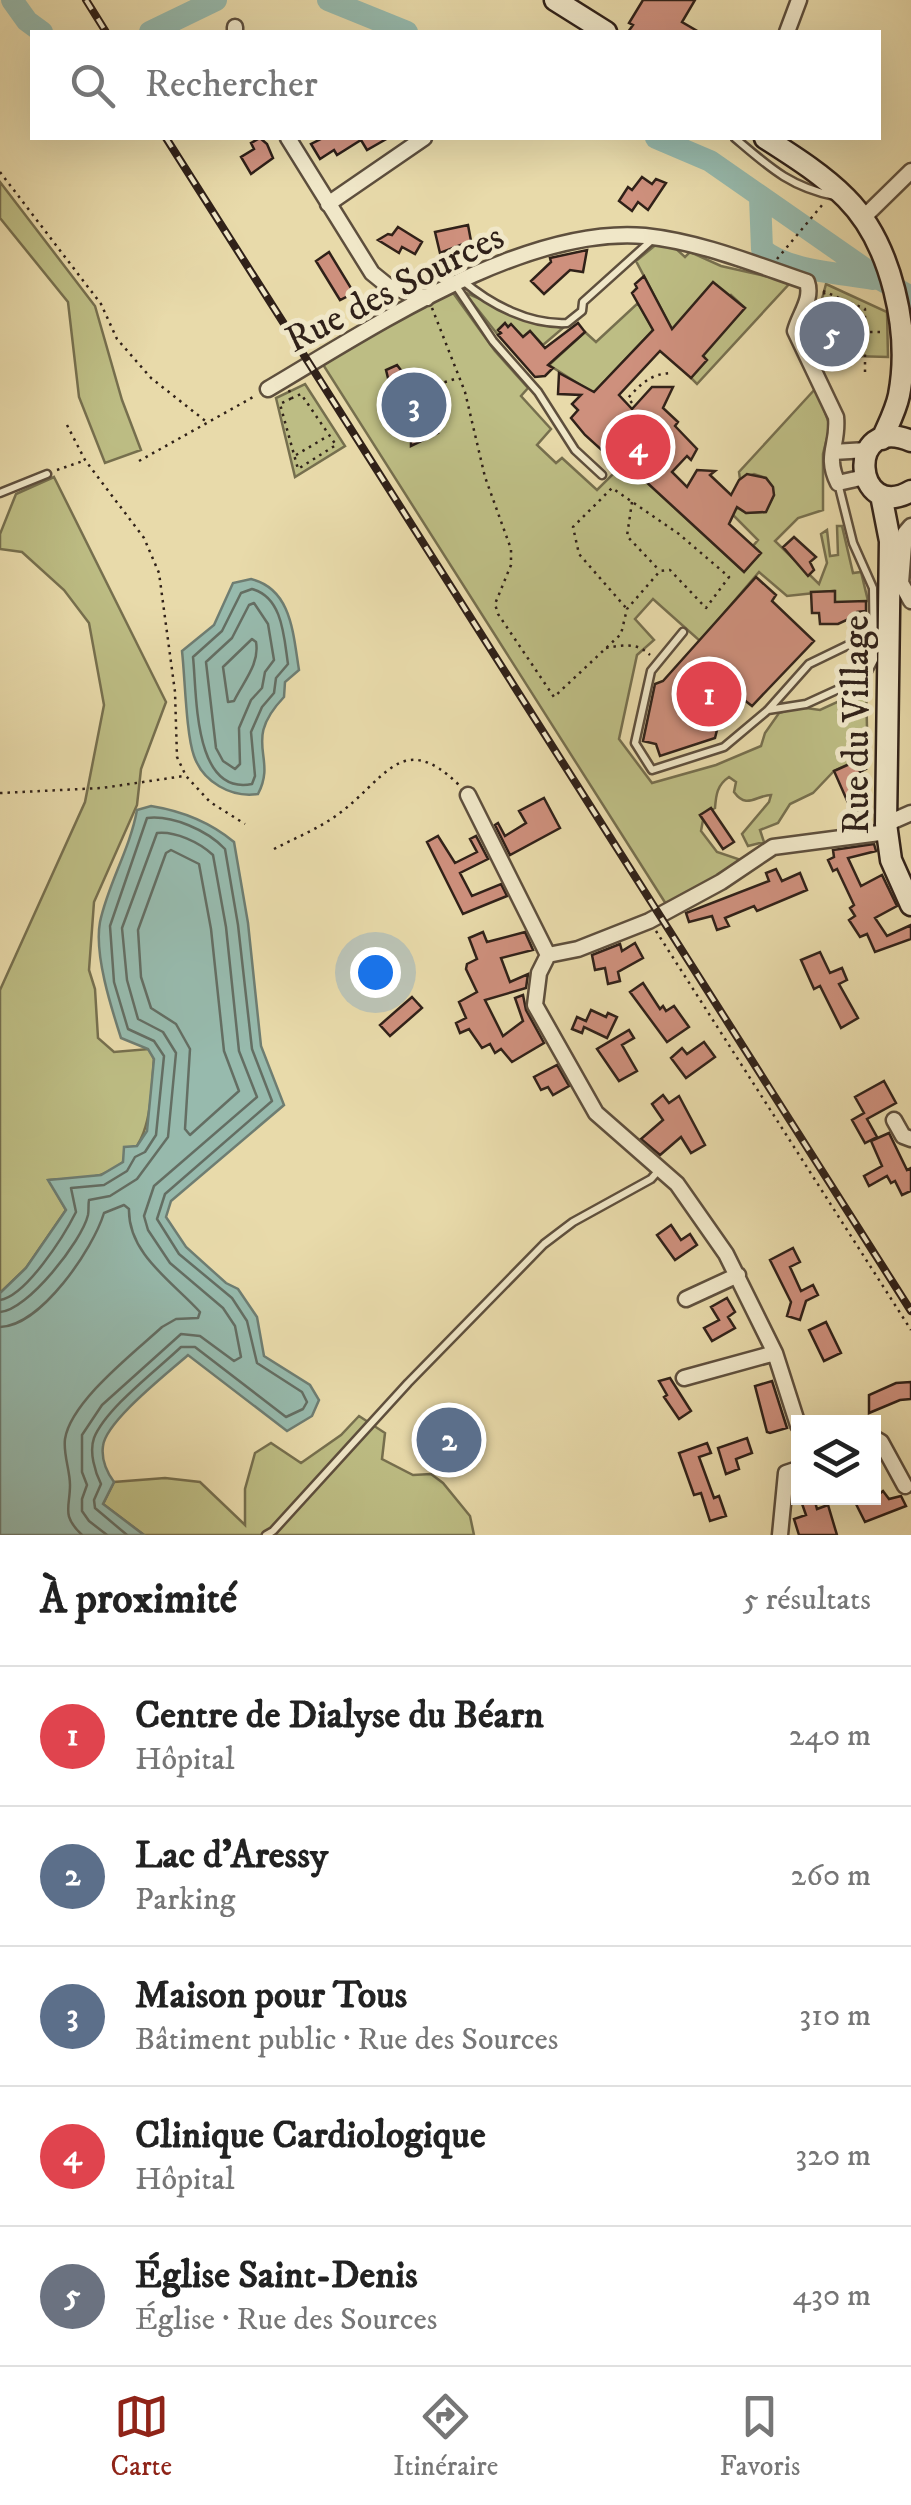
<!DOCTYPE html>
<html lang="fr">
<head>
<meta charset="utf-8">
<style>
	body { margin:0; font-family:"IM FELL DW Pica",serif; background:#f6f6f6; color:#222 }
	.controls { position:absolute; right:30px; bottom:30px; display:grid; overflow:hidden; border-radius:0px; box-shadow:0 10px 40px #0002 }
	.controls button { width:90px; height:90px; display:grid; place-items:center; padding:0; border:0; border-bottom:2px solid #e0e0e0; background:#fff; color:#222; font:50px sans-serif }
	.you { position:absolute; left:375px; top:972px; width:35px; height:35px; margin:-25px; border:8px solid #fff; border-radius:50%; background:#1a73e8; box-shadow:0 0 0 15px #1a73e833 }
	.badge { display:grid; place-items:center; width:65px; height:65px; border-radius:50%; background:#8f2418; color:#fff; font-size:32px; font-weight:700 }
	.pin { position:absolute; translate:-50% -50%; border:5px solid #fff; box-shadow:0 2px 10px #0006 }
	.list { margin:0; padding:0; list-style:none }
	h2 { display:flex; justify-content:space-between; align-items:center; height:130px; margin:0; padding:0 40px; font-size:42px }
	h2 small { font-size:32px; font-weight:400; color:#767676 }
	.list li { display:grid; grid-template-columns:65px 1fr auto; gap:30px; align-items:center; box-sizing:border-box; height:140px; padding:0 40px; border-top:2px solid #e0e0e0 }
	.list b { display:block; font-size:38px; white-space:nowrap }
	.list p { margin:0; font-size:32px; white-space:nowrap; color:#767676 }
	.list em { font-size:32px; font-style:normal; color:#767676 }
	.icon { flex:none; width:55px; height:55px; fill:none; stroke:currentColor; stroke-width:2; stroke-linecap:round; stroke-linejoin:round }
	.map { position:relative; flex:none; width:911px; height:1535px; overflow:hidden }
	.search { position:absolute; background:#fff; box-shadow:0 10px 40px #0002; left:30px; right:30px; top:30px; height:110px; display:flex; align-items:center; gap:25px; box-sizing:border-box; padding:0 35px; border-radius:0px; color:#767676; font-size:38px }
	.sheet { height:830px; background:#fff }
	nav { display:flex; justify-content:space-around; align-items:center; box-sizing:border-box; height:140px; border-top:2px solid #e0e0e0; background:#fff; font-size:28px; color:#767676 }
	nav a { display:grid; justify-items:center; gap:5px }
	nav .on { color:#8f2418 }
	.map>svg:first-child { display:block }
	.green { fill:#bdbd84; stroke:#766f4e; stroke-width:2.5; fill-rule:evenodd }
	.water { fill:#97baad; stroke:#6e7d72; stroke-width:2.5 }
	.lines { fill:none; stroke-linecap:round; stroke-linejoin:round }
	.shore { stroke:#646e63; stroke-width:2.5 }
	.river { stroke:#97baad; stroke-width:22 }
	.building { fill:#ce907d; stroke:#302119; stroke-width:2.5; fill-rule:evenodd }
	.service-casing { stroke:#5e4f3d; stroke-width:11 }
	.minor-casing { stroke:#5e4f3d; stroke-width:19 }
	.secondary-casing { stroke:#302119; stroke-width:25 }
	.path { stroke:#302119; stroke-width:2.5; stroke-dasharray:2.5 5; stroke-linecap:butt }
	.service { stroke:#f0e7c8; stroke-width:6 }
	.minor { stroke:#f0e7c8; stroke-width:14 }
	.secondary { stroke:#f0e7c8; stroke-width:20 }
	.rail-casing { stroke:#302119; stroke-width:8 }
	.rail { stroke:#f0e7c8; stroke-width:4; stroke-dasharray:11; stroke-linecap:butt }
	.labels { text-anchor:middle; stroke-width:10; stroke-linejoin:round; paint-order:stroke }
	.street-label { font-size:38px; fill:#302119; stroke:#f0e7c8 }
</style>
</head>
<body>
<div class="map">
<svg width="911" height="1535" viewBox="0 0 911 1535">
	<rect width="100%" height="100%" fill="#e8daaa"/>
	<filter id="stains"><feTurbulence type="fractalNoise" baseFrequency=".002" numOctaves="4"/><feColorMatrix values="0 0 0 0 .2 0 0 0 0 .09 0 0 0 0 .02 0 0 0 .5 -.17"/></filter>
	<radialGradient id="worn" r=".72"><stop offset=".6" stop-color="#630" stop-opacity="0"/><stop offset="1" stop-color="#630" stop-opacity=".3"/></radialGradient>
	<!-- green -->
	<path class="green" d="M0,182L95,306L122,400L141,450L105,463L79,397L68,302L0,218Z
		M658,243L673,246L685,257L690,252L721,266L791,282L697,384L691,378L701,354L745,308L731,295L719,307L675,335L636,261Z
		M826,284L887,312L888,357L813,355L801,340L802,329L818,314ZM817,321L848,322L849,327L857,332V338L849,342L848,349L817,348V341L807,337L808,331Z
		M451,290L495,351L528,388L521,396L551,429L537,445L556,463L562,458L597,490L620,467L641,477L744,572L760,553L753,546L758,540L733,515V511L738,508L746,513L765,512L774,495L766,478L754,474L740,479L739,472L816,388L830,426L823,454V510L798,518L775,541L819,584L827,563L821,534L827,530L830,556L838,555L837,526H842L853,573L861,572L868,601L835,605L834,591L787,596L759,572L700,641L653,599L635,619L654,640L637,655L619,739L652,783L716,765L761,746L765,733L779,713L799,707L820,710L857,693L849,689L863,681L866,683L867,728L853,762L834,771L813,793L790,804L778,823L760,830L764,842L748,846L742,834L769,802L771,795C756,795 747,810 734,792L736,782L729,777C717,785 716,795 715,808L700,815L703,820L701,831L717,852L741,860L739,865L666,904L322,363Z
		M464,292L531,321L563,328L543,345L530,331L523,337L511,325L508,327L505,324L499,329L501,333L498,335Z
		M638,303L653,330L593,393L549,365L585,332L596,342Z
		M305,384L345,446L295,477L276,398Z
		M54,477L166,702L141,769L137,805L94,902L89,970L95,989L98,1038L114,1052L149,1049L154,1059C150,1104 153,1154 103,1174C89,1180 65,1178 49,1180L66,1210L26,1268L0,1293V990L85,802L104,705L89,623L64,590L22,552L0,549V534L16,494Z
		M359,1416L385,1433L382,1459L413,1475L431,1474L443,1483L470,1516L474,1535H144L103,1504L114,1482L165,1478L200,1482L245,1525V1489L255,1453L271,1443L301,1463L341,1435Z"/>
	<!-- water -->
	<path class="water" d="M251,579C292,589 293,634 299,670L285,682L284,697C241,742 278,756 258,794C231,798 203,782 194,756C186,734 185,677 182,651L214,625L233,583Z
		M151,806C182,811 210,822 234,842L248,923L261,1046L284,1105L171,1201L166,1217L186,1247L226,1283L238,1289L257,1317L264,1356L310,1385L319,1400L312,1416L287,1431L188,1355C168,1373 106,1421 103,1446C101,1460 106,1471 114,1482L103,1504L144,1535H0V1293L26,1268L66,1210L48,1180L101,1175L123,1162L124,1147L137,1146L147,1131L154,1059L148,1049L121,1038C111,1007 94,954 100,922C108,884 130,849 137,810Z"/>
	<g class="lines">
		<!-- shore -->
		<path class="shore" d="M252,589C283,597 284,638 288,664L276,678L274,693L262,707L251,732L255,776L252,784C193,796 197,693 193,657L222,631L241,593Z
			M254,603L268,624L274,660L265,672L262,688L251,700L239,728L240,764L235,769L223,761L216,748L206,662L232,638L249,605Z
			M252,639L256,642C260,664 243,682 234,701L228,702L223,667Z
			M171,850L199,864L211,929L224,1051L239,1091L190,1135L185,1129L190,1049L176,1024L151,1008L141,977L138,930L166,853Z
			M0,1300C26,1296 64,1236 76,1212L71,1188L104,1185L127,1171L135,1157L145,1152L156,1135L164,1056L154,1041L128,1029L114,982L110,926L147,818C172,815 207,830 225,849L238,925L252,1049L272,1101L165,1194L157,1219L179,1254L232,1298L247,1321L257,1363L302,1392L307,1402L303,1409L286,1417L195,1347H181C157,1370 106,1408 94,1438C89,1452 95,1472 101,1484L94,1500L95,1508L127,1535
			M0,1312C27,1311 82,1241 88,1215C89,1210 88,1205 89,1200L110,1196L137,1179L168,1137L176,1053L163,1032L138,1019L127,980L122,928L157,833C175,831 199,842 213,855L226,927L239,1051L257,1097L154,1186L144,1216L148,1230L170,1263L223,1308L235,1326L241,1357L234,1361L200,1336L181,1334L102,1405L82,1435V1472L87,1485L82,1499V1511L89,1521L107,1535
			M0,1327C41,1326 93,1249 104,1213L124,1205L129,1209C128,1254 173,1282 200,1312L198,1318L176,1319L162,1327C135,1352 71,1401 65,1439C63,1454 70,1470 70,1485C70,1508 61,1515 82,1535"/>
		<!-- river -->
		<path class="river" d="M12,0L27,21L42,32
			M328,0L407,32
			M150,32L216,0
			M656,138L710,161L881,280L911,297
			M760,197L762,249C785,271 842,273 873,279"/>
	</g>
	<!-- building -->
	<path class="building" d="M643,0H695L682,22L699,32H628L633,25L629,23Z
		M260,138L267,144L273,158L251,174L241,157L254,149L251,143Z
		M323,138H388L367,150L361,140L337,155L334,150L320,159L311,144Z
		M642,177L652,184L656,179L666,183L648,210L638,202L632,211L619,201L628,187L632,190Z
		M468,225L471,241L440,253L435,232Z
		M398,227L422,242L415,254L402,247L399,253L378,240L388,234L392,235Z
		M587,250L583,272L570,270L544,294L531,281L551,262L550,258Z
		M329,252L354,293L340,300L316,261Z
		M644,276L672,329L713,282L745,308L703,356L707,360L691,378L660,351L619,395L632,409L652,387H673L663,408L678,422L675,426L697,449L691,460L687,456L672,472L687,487L697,470L715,471L710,475L731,495L739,480L747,474L766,478L773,487L774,495L766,512L746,513L737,507L729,524L761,553L744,572L641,477L637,482L585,435L571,418L578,410L572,404L581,395L558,394L559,373L594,392L653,330L632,293L637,288L635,284Z
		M817,321L849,322L857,332V338L849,344V349L818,348L807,332Z
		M505,323L508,327L511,324L523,337L530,331L545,348L578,323L585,332L548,365L553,368L545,376L535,377L498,335L501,333L498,330Z
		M397,365L420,395L438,433L411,446V434L407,433L395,406L386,370Z
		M794,537L816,557L810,562L814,570L808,576L783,547Z
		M756,577L776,595L772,601L814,641L752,706L743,699L717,730L715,738L660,756L656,744L643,741L655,684L663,681ZM711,670L726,684L703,711L687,696Z
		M835,591V602L866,601V611L857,612L851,618L838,624H820L819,613H812L811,592Z
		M861,759L866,769L850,777L864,809L853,814L834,771Z
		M544,798L560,828L510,855L495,825L498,823L505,836L526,823L519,811Z
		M711,808L734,842L723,849L700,815Z
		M438,836L455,863L477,852L470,839L476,836L488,859L460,873L472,896L501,884L507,896L463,914L427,842Z
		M874,844L876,851L848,858L861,886L882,875L897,906L875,918L887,936L911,925V939L875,952L867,934L860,937L849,920L855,916L850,908L854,905L837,869L833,871L828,860L834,857L833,850Z
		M776,869L782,881L800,873L807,890L757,911L754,906L725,918L729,926L717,930L712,916L689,922L686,913L769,881L766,873Z
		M483,932L487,942L525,932L533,950L501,958L510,982L528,974L526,988L485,1000L503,1036L523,1021L515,998L523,995L526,1010L544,1043L512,1062L501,1049L495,1053L490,1044L482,1048L469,1029L460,1033L456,1023L466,1018L459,1002L477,992L466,969L467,964L477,959L469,938Z
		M635,943L643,958L618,972L620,981L608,984L605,968L595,970L592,955L620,944L622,951Z
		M820,952L830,973L842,968L847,980L839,984L858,1018L841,1028L820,986L814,989L801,960Z
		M643,983L660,1009L663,1006L666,1011L674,1006L689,1027L667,1042L630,992Z
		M412,997L422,1008L390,1036L380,1025Z
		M591,1010L606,1017L608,1013L617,1017L607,1038L584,1027L582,1033L572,1029L577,1017L586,1021Z
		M629,1030L634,1038L622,1045L637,1071L619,1081L597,1049Z
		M704,1042L715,1057L686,1078L671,1058L682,1048L687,1054Z
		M557,1065L569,1086L553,1095L548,1087L541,1090L534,1077Z
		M884,1081L896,1103L867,1119L877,1137L865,1143L852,1120L864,1113L855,1097Z
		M663,1095L669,1103L679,1096L705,1145L691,1153L681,1137L660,1155L641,1139L663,1120L652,1104Z
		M889,1133L907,1170L911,1168V1191L902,1195L895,1181L891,1183L887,1176L869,1186L864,1176L882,1166L871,1141Z
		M671,1225L681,1240L690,1234L697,1245L675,1260L657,1235Z
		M793,1248L800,1262L790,1267L801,1291L813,1285L818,1295L806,1301L800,1320L787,1316L791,1302L770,1260Z
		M727,1298L735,1312L728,1317L735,1328L712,1341L704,1328L719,1320L711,1307Z
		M826,1322L841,1353L824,1361L809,1330Z
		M670,1378L691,1411L679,1419L664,1397L667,1395L659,1381Z
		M772,1381L787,1428L770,1433L767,1432L755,1386Z
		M911,1382V1399L900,1400L869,1413V1395L896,1383Z
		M747,1438L752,1453L736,1459L739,1469L726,1474L718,1448Z
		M707,1443L711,1453L699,1457L714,1498L719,1496L726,1516L710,1521L701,1493L694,1495L679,1453Z
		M883,1491L889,1499L901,1496L906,1506L865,1522L853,1498H874Z
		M800,1498H814L817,1509L828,1505L837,1535H799L794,1519L806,1515Z"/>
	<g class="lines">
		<!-- service casing -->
		<g class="service-casing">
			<path id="service" d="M735,138C769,167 790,187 835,196
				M463,281C491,305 530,325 567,323L582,311L583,302L653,239
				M456,286L493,341L538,392L575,450L602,475
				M0,493L47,474
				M683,632L651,671L635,743L652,770L724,747L768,710L806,704L865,677L874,660L873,588L853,543L838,483
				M768,710L809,664L873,633
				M266,1535L273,1531L408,1383L544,1244L573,1222L651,1179L660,1169"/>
		</g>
		<!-- minor casing -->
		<g class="minor-casing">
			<path id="minor" d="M235,27V32
				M787,32L799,0
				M288,138L372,273L388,286L427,298
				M328,204L424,138
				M863,218L911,171
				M268,389C370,329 524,225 645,236C701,242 754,264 807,282C813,299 799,315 795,331L836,417C839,445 824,455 838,483L865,477
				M833,452L867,450
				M911,526L905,533L901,583L911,601
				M468,795L548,955
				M886,824L911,813
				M894,1120L903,1136L911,1139
				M686,1299L738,1275
				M684,1378L775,1353
				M798,1425L775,1353L726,1254L677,1184L596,1113L535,1005L539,973L548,955L578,949L649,921L721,882L773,847L887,832
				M874,1438L881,1442L905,1486
				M780,1535L786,1473L798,1469"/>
		</g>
		<!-- secondary casing -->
		<g class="secondary-casing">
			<path id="secondary" d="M555,0L606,32
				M765,138C793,156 822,174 846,198C892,244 911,332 899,395C896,410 888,425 882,439
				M911,441C844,413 854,524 911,491
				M881,495L890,541L886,824L891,860L911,905"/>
		</g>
		<!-- path -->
		<path class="path" d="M0,172L101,304L117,339L151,378L208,423
			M777,259L823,204
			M823,291L865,309V332
			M432,308L465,392L485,477L511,549V565L495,604L498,614L554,697L621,634L627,609L660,571L670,570L706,608L729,577L679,534L612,488L573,527L579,554L627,609
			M813,318L826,308L824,292
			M821,353L865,354
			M865,372V332H884
			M423,389L458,378
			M289,390L292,398L301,394L336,445L298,469L280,404L292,398
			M632,403L628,398C641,384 650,374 671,373
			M67,425L85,460L144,538L159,573L175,692L177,757L186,776L210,802L245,824
			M296,455L328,436
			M139,461L255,396
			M57,470L83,461
			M632,502L627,536L659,570
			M606,648C622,645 637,642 650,655
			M0,793L102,788L184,776
			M274,849C295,838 318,829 337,815C385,781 401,728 459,785
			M656,931L911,1330"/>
		<!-- service -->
		<use href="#service" class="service"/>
		<!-- minor -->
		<use href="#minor" class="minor"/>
		<!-- secondary -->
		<use href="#secondary" class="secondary"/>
		<!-- rail casing -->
		<g class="rail-casing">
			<path id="rail" d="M86,0L106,32
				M166,138L911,1311"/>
		</g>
		<!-- rail -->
		<use href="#rail" class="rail"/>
	</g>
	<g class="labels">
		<!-- street labels -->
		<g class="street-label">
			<text transform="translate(394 287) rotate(-27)" y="13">Rue des Sources</text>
			<text transform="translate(855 725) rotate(-90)" y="13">Rue du Village</text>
		</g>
	</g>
	<rect width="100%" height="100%" filter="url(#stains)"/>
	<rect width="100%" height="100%" fill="url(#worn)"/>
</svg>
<div class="controls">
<button><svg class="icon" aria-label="layers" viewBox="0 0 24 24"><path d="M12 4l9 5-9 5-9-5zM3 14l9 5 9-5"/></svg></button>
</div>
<div class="you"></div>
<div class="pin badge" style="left:709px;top:694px;background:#e0444e">1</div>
<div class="pin badge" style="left:449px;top:1440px;background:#5c6f8a">2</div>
<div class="pin badge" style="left:414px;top:405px;background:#5c6f8a">3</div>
<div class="pin badge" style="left:638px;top:447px;background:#e0444e">4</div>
<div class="pin badge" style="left:832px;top:334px;background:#6b7280">5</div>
<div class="search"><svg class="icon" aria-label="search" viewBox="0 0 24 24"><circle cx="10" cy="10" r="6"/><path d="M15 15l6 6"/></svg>Rechercher</div>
</div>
<section class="sheet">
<h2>À proximité<small>5 résultats</small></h2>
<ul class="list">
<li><span class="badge" style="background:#e0444e">1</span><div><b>Centre de Dialyse du Béarn</b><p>Hôpital</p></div><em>240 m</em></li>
<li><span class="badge" style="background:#5c6f8a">2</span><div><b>Lac d'Aressy</b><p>Parking</p></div><em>260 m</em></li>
<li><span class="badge" style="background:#5c6f8a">3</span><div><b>Maison pour Tous</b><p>Bâtiment public · Rue des Sources</p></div><em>310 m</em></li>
<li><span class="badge" style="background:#e0444e">4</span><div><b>Clinique Cardiologique</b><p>Hôpital</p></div><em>320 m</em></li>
<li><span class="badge" style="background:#6b7280">5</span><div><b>Église Saint-Denis</b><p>Église · Rue des Sources</p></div><em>430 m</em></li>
</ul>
</section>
<nav>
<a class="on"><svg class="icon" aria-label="map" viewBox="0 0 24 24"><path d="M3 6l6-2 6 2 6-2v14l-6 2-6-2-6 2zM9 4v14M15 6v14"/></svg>Carte</a>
<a><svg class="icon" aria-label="directions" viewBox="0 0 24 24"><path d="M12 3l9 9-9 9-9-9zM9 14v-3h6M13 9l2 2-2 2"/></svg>Itinéraire</a>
<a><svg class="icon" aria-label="saved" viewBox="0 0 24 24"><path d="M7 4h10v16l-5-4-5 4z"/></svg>Favoris</a>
</nav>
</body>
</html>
